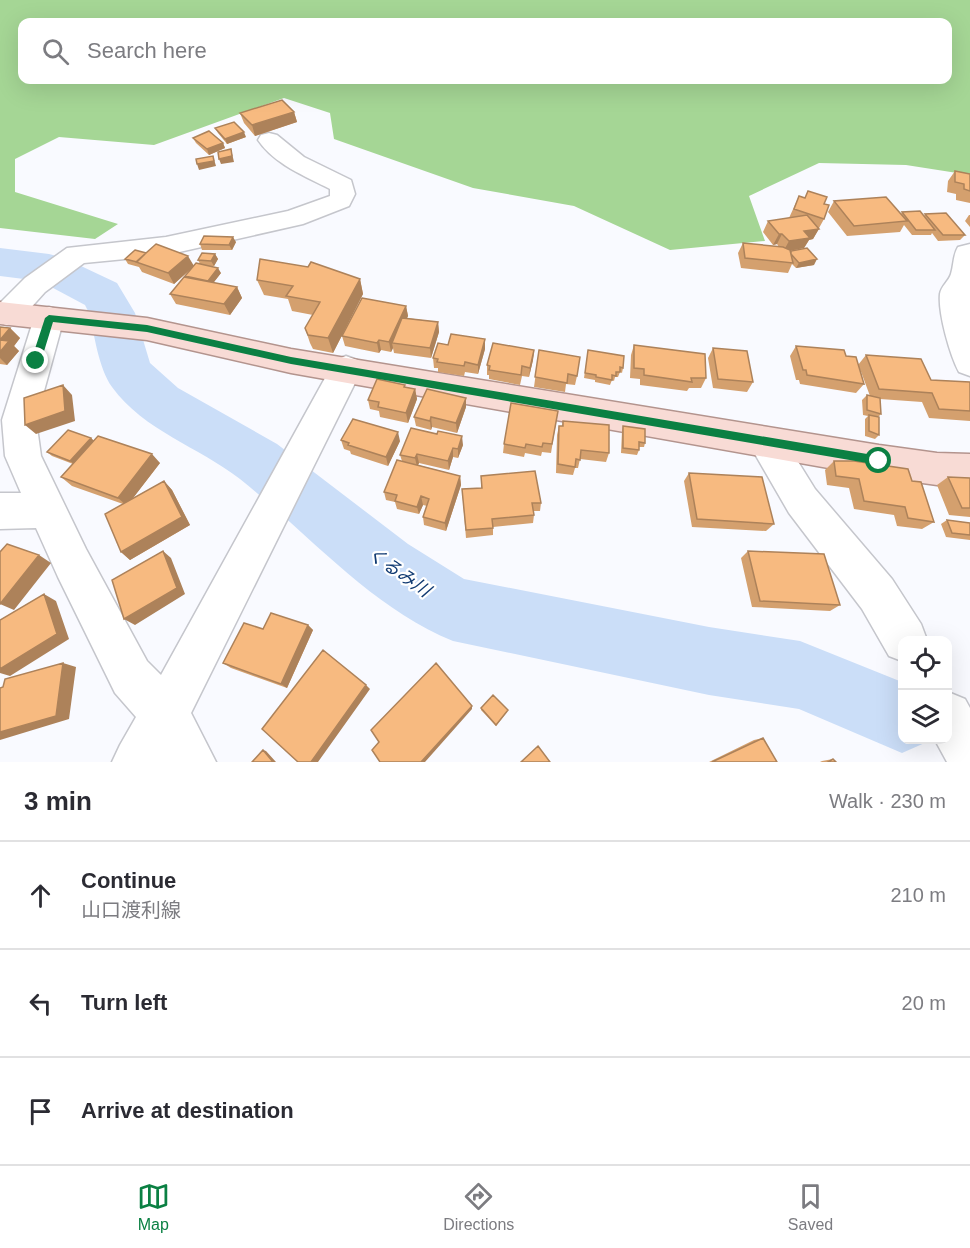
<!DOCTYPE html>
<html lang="en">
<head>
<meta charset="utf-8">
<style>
	body { margin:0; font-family:Helvetica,"Noto Sans JP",sans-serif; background:#f7f7f7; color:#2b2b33 }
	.controls { position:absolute; right:18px; bottom:18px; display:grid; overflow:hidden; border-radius:12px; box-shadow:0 6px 24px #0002 }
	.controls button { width:54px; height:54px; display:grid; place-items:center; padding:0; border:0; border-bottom:2px solid #e1e1e2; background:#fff; color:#2b2b33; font:30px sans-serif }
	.stop { position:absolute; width:18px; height:18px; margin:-14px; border:4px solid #0b8043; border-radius:50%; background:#fff }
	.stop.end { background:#0b8043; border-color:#fff; box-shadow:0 2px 6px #0008 }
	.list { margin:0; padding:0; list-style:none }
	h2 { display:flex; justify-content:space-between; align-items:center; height:78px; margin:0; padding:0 24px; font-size:26px }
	h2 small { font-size:20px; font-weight:400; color:#7c7c81 }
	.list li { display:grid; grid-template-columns:39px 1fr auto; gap:18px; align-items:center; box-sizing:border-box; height:108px; padding:0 24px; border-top:2px solid #e1e1e2 }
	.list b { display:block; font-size:22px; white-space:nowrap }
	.list p { margin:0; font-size:20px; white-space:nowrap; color:#7c7c81 }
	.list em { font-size:20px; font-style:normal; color:#7c7c81 }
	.icon { flex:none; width:33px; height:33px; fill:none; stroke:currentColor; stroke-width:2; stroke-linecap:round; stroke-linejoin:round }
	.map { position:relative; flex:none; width:970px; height:762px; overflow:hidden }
	.search { position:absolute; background:#fff; box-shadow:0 6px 24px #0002; left:18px; right:18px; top:18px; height:66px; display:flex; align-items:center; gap:15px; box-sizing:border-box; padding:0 21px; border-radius:12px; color:#7c7c81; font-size:22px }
	.sheet { height:402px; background:#fff }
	nav { display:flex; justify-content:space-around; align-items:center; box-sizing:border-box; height:84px; border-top:2px solid #e1e1e2; background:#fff; font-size:16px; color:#7c7c81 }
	nav a { display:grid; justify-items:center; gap:3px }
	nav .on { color:#0b8043 }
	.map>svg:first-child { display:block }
	.forest { fill:#a5d695; fill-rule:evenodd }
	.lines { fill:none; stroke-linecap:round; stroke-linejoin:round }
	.river { fill:#cbdef8; fill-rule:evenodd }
	.minor-casing { stroke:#c5c6cc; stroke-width:3 }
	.major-casing { stroke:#b3948e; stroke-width:3 }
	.minor { fill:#fff; fill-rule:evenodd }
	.major { fill:#f8dbd5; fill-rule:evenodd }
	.wall { fill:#d4a06e }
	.shaded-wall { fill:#ad825a }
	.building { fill:#f7ba80; stroke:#ad825a; stroke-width:1.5 }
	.route { fill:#0b8043 }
	.labels { text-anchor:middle; stroke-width:4.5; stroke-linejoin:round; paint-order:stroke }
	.water-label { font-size:18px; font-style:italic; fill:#103a72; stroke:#fff }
</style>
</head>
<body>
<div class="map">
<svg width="970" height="762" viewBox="0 0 970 762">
	<rect width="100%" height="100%" fill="#f9faff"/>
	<!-- forest -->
	<path class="forest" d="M0,0H970V175L906,165L819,163L749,196L765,241L670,250L574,206L473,188L334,139L330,113L284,98L154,145L59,137L15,159V192L118,224L95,239L0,228ZM22,22H948V80H22Z"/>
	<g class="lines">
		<!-- river -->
		<path class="river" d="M0,248L49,254L64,258L117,283L135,313L150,363L178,388L277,444L408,544L464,579L709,627L800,641L902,682V740H928L927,742L902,753L799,709L709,695L453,641C370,607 309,534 240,479C199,447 144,431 112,387C98,367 95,336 89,313L85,305L40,281L0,276Z"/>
		<!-- minor casing -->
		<g class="minor-casing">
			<path id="minor" d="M269,133L277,135L304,157L351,180L355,194L349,206L303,224L166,255L84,263L45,292L18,322L7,325L0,323V303L25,278L67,248L166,237L288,211L330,196V189C305,176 274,164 258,140L261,135Z
				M970,244V376L959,372C950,355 938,313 940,294C941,286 949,281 951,274C954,264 953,255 958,247Z
				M49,307L60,310L64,318L36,420L41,456L86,549L147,661L161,675L335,360L346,356L357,360L362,369L191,713L216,762H112L120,745L136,717L115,693L58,577L36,528L0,529V493H21L5,456L2,420L34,318L38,310Z
				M766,427L779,431L815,489L892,579L921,624L927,640H902V661L889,656L862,609L789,513L748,442L753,431Z
				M948,692L965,699L970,708V762H947L935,740H948Z"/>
		</g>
		<!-- major casing -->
		<g class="major-casing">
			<path id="major" d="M0,302L147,318L291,349L879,445L937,453L970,454V486L937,485L879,477L291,373L147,340L0,324Z"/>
		</g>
		<!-- minor -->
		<use href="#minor" class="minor"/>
		<!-- major -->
		<use href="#major" class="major"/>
	</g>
	<!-- wall -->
	<path class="wall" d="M294,112L297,122L255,136L244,123L240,113Z
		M215,128L246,137L227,144L218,133Z
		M193,138L223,143L225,148L209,155L196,143Z
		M955,171L970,174V203L956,200V194L947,192L948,181Z
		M808,191L824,204V219L813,239L809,240L804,248L791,251L814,265L796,268L792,264L788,273L741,268L738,253L743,243L779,247L777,244L773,245L763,232L768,221L789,218L799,196L805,198Z
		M834,201L901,214L902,212L924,216L925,214L965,235L960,240L938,241L932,233L931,235H912L904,225L900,232L847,236L828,212Z
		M969,215H970V227L965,221Z
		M236,242L232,250H202L200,244Z
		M215,254L218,259L214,266H207L221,273L213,283L237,287L242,298L230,315L176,304L170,294L186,278L185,276L192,268L174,284L142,272L139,267L128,264L125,259L194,266L200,264L198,260Z
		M360,279L363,294L333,353L313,349L310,343L305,328L313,315L292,311L288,299L264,295L257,280Z
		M406,306L408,316L407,318L438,322L439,332L431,358L394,353L393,348L391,352L381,350L379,353L345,346L342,336Z
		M0,327L10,328L20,338L14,346L19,351L7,365L0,364Z
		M485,339V349L478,374L465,372L464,376L438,372V368H434L433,358L448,345Z
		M634,345L706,378L701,388H689L687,391L640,385V379L630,378L631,355Z
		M796,346L846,356L858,365L866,355L931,380L970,382V421L929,418L922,402L880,399L881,414L878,417L879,435L875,439L865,436V419L868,416L863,415L862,400L867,395L870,396L860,369L864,384L856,393L800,384L799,380H796L790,356Z
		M713,348L753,382L747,392L713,388L708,358Z
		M534,350L533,360L529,377L522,376L520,385L489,379V375H487V365Z
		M539,350L577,376L575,385L566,384L565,392L534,387Z
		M588,350L623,368L622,373L620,372L618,377H615L614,381L612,380L610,385L595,382V380L584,378Z
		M406,387L415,389L417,399L408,423L380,417L379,411L370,409L368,400Z
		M466,407L457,433L432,427L431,430L416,426L414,417Z
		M558,411L551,453L542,452L541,456L525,453L524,457L503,453L504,444Z
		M563,421L609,453L606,462L580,459L578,468H575L573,475L556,473L557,435L559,426H562Z
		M623,426L645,443L644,447H639V450L637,455L621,453L622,431Z
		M91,438L93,440L160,463L132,499L164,481L172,490L190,525L130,560L121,552L123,504L72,486L61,477L73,464L52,456L47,452Z
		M341,440L400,441L388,466L351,454L350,451L344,449Z
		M463,445L458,458L453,457L449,470L419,463L418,465L460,476L461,485L446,531L424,525L423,517L427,506L423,505L419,514L397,509L395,502L386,500L384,492L402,461L400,455Z
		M834,461L912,481L934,522L922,529L897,526L894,515L854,509L849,488L827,485L825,470Z
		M689,473L774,524L766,531L692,527L684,481Z
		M481,476L541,503L540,511H534V515L533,523L493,527V535L466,538L462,489L481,488Z
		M948,477L970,478V517L949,515L937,485Z
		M947,520L970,523V540L946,537L941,524Z
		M748,551L840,605L830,611L752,607L741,558Z
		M308,625L313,630L287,688L231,668L223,663L263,629Z
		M481,708L507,712L496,726L481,710Z
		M763,738L777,762H709L754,740Z
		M833,759L836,762H820L822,761Z"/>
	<!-- shaded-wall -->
	<path class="shaded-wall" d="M294,112L297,122L255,136L252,125Z
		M244,132L246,137L227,144L225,139Z
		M223,143L225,148L209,155L207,149Z
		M231,149L234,162L221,164L219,159Z
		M213,156L216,166L199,170L197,164Z
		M819,229L813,239L809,240L804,248L783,252L789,241L804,231Z
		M779,234H782L777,244L773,245Z
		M233,237L236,242L232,250L229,245Z
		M215,254L218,259L214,266L211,261Z
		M188,256L194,266L174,284L168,273Z
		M817,259L814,265L796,268L799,263Z
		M218,268L221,273L211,286L208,281Z
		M360,279L363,294L333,353L328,338Z
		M237,287L242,298L230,315L224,304Z
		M406,306L408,316L395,343H392L393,348L391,352L389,342Z
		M438,322L439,332L431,358L430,348Z
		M10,328L20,338L14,346L19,351L7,365L0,358V340Z
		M485,339V349L478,374V365Z
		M379,340L381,350L379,353L377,343Z
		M534,350L533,360L529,377L530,368Z
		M63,385L72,395L75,421L36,434L25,425Z
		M415,389L417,399L408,423L406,413Z
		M466,398V407L457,433L456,423Z
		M431,417L432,427L431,430L430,421Z
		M398,432L400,441L388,466L386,457Z
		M462,436L463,445L458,458V449Z
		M91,438L95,442L75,465L70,461Z
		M453,448V457L449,470L448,461Z
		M152,454L160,463L127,506L118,498Z
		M417,454L419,463L417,467L415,458Z
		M460,476L461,485L446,531L445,523Z
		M164,481L172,490L190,525L130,560L121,552Z
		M421,496L423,505L419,514L417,507Z
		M163,551L171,558L185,594L135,625L124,619Z
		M39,555L51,563L14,610L0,604Z
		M44,594L56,601L69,639L10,676L0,673V669Z
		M308,625L313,630L287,688L281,684Z
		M63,663L76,667L69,719L0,740V732Z
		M366,685L370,689L318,762H311Z
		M472,706V709L425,762H421Z
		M263,750L266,751L276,762H273Z"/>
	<!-- building -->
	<path class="building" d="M282,100L294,112L252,125L240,113Z
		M234,122L244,132L225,139L215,128Z
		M209,131L223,143L207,149L193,138Z
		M231,149L232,156L219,159L218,152Z
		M213,156L214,161L197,164L196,159Z
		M955,171L970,174V191L964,189V184L955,182Z
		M808,191L827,197L824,204L829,205L824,219L794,209L799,196L805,198Z
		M886,197L907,221L854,226L834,201Z
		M920,211L935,230H916L902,212Z
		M946,213L965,235H943L925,214Z
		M807,215L819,229L804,231L810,238L789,241L782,234H779L768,221Z
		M204,236L233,237L229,245L200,244Z
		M743,243L783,247L790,250L793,263L745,258Z
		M156,244L188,256L168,273L136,262Z
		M807,248L817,259L799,263L791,254V251Z
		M135,250L146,253L137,262L125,259Z
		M202,253L215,254L211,261L198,260Z
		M260,259L308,267L311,262L360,279L328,338L308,335L305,328L320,302L286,296L293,286L257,280Z
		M196,263L218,268L208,281L185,276Z
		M184,277L237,287L224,304L170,294Z
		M362,298L406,306L389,342L379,340L377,343L342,336Z
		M402,318L438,322L430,348L392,343Z
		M0,327L10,328L0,340Z
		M451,334L485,339L478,365L465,362L464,366L437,362L438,359L433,358L438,343L448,345Z
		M0,340L9,341L0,352Z
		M493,343L534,350L530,368L522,366L521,375L489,370L490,366L487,365Z
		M634,345L705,354L706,378H691L692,382L644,375V369L634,368Z
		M796,346L844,350L846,356L856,357L864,384L807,375L806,370H803Z
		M713,348L747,351L753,382L718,379Z
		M539,350L580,357L577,376L568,374L567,383L535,377Z
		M588,350L624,356L623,368L620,367V372H616V376L612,375V380L596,377V375L585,373Z
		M866,355L921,359L931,380L970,382V411L939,409L932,393L879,389Z
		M377,379L405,385L404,387L415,389L406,413L378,407L379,402L368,400Z
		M63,385L65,411L25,425L24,398Z
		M427,389L466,398L456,423L431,417L430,421L414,417Z
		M867,395L880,398L881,414L867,410Z
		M511,403L558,411L552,444L543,443L542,447L526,444L525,448L504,444Z
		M869,415L879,417V435L869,431Z
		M353,419L398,432L386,457L348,445L349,443L341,440Z
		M563,421L609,425V453L581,450L580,460L576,459L575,467L558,464L559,426H563Z
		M623,426L645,429V443L639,442V450L623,448Z
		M411,428L437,434L438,431L462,436L458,449L453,448L448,461L417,454L415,458L400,455Z
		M68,430L91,438L70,461L47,452Z
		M98,436L152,454L118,498L61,477Z
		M397,460L460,476L445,523L423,517L429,499L421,496L417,507L395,501L397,495L384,492Z
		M834,461H854L908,469L912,481L921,482L934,522L908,518L905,507L864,501L859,479L836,476Z
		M535,471L541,503H532L534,515L492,519L493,528L466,530L462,489L482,488L481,476Z
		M689,473L762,477L774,524L697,519Z
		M948,477L970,478V508H962Z
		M164,481L182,517L121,552L105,514Z
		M947,520L970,523V535L952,533Z
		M7,544L39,555L0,604V552Z
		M163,551L177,588L124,619L112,580Z
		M748,551L824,554L840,605L760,601Z
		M44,594L57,634L0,669V620Z
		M271,613L308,625L281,684L223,663L244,623L263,629Z
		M323,650L366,685L311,762H298L262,729Z
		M63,663L56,716L0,732V688L3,687L5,679Z
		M436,663L472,706L421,762H380L372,750L379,742L371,730Z
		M493,695L508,710L496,725L481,708Z
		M763,738L777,762H712Z
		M538,746L550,762H521Z
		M263,750L273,762H252Z
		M833,759L836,762H828Z"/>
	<!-- route -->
	<path class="route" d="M49,315L147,325L291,357L879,456L884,461L879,465L291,364L147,332L53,322L41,361L36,365L31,361L45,318Z"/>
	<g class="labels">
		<!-- water labels -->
		<g class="water-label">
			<text transform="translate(399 572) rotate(35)" y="6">くるみ川</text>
		</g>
	</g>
</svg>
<div class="controls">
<button><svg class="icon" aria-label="locate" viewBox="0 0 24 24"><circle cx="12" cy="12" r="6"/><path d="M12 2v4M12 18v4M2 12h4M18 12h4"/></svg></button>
<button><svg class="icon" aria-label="layers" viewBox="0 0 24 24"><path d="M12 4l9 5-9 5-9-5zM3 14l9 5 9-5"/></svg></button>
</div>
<div class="stop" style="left:879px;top:461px"></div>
<div class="stop end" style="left:36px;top:361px"></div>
<div class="search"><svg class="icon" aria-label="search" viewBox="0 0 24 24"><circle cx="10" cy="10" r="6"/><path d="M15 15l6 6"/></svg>Search here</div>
</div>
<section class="sheet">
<h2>3 min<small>Walk · 230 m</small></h2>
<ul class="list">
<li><svg class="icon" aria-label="ahead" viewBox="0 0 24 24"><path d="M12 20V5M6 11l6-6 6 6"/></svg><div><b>Continue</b><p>山口渡利線</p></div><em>210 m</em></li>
<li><svg class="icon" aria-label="left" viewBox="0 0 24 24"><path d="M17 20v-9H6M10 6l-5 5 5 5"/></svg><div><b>Turn left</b></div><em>20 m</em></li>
<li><svg class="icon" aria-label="arrive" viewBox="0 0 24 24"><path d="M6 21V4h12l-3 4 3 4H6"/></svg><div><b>Arrive at destination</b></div></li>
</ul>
</section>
<nav>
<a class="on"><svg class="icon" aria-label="map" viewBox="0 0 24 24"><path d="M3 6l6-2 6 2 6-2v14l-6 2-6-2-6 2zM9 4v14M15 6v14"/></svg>Map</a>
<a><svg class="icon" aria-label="directions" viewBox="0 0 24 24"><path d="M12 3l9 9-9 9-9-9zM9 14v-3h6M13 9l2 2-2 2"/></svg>Directions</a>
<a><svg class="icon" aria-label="saved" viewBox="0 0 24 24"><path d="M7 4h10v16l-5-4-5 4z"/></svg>Saved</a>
</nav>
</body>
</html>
